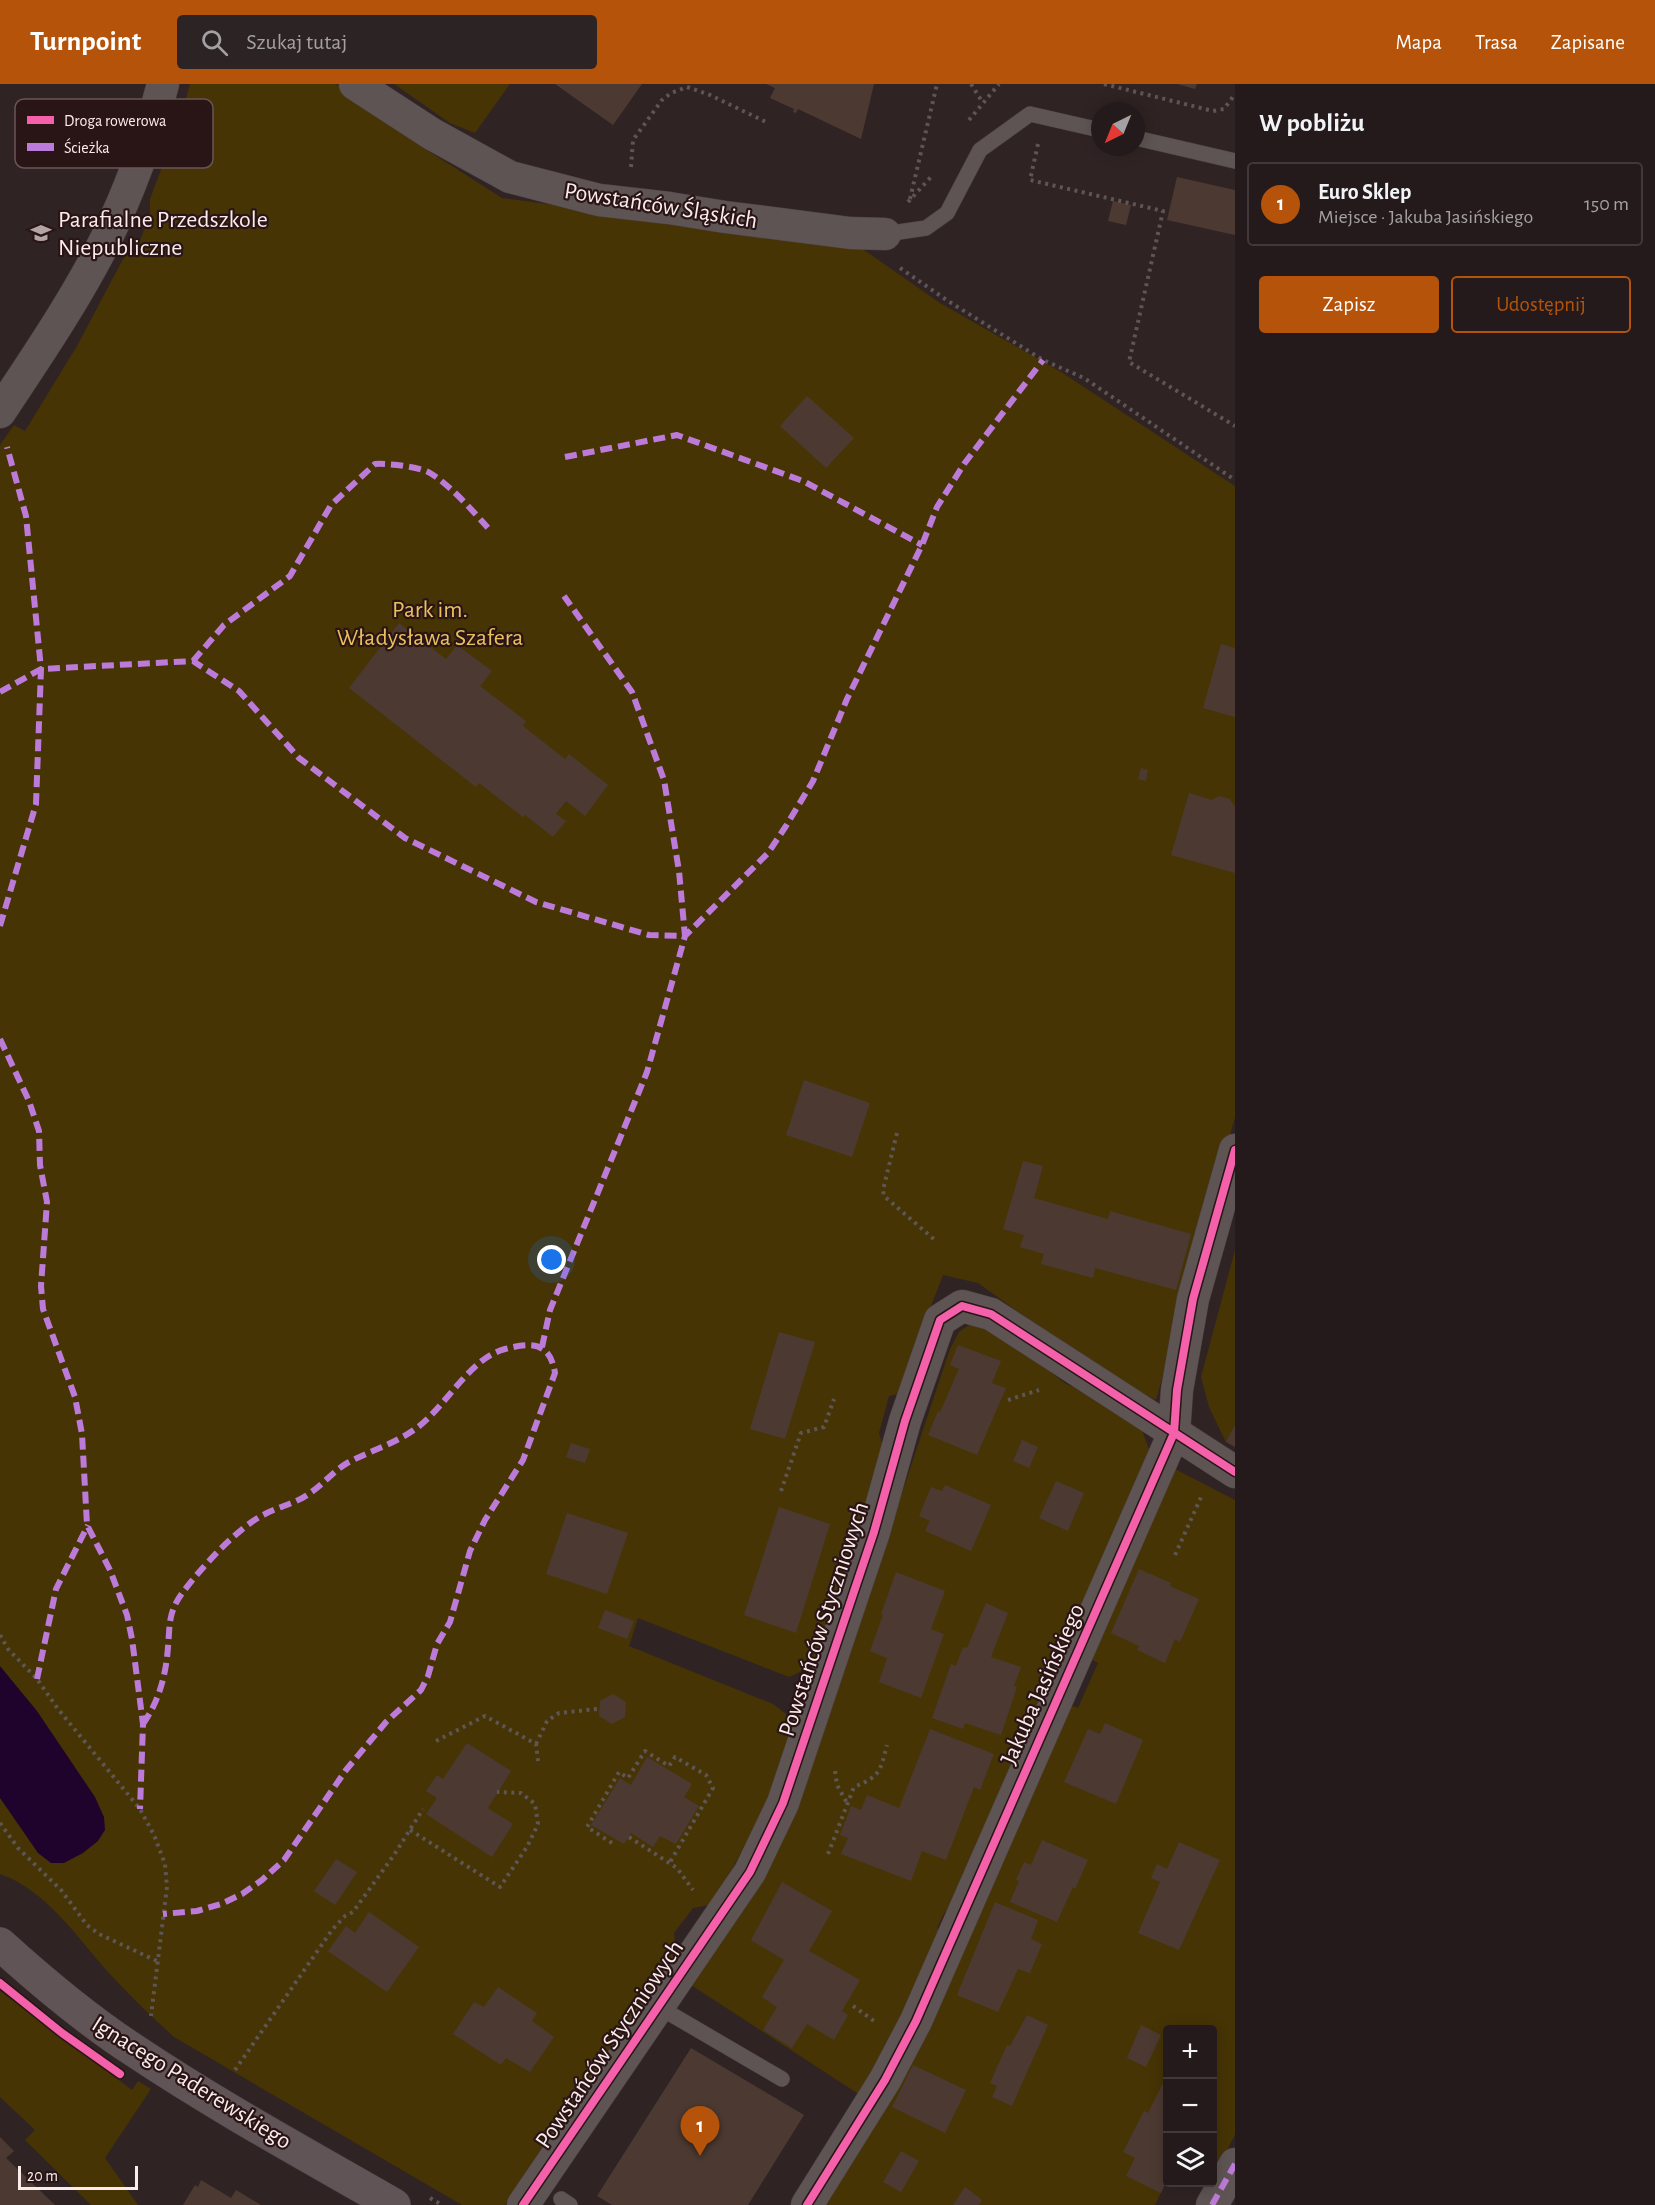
<!DOCTYPE html>
<html lang="pl">
<head>
<meta charset="utf-8">
<style>
	body { margin:0; font-family:"Alegreya Sans",sans-serif; background:#2c2324; color:#f1f3f6 }
	.controls { position:absolute; right:18px; bottom:18px; display:grid; overflow:hidden; border-radius:6px; box-shadow:0 3px 15px #0003 }
	.controls button { width:54px; height:54px; display:grid; place-items:center; padding:0; border:0; border-bottom:2px solid #41383a; background:#241a1b; color:#f1f3f6; font:30px sans-serif }
	.compass { position:absolute; left:1091px; top:18px; width:54px; height:54px; border-radius:50%; background:#241a1b; box-shadow:0 3px 15px #0003; rotate:223deg }
	.scale { position:absolute; left:18px; bottom:15px; width:120px; box-sizing:border-box; padding-left:6px; border:3px solid #fbebeb; border-top:0; font-size:16px; line-height:21px; white-space:nowrap; color:#fbebeb; -webkit-text-stroke:4px #2a1516; paint-order:stroke }
	.you { position:absolute; left:552px; top:1176px; width:21px; height:21px; margin:-15px; border:4px solid #fff; border-radius:50%; background:#1a73e8; box-shadow:0 0 0 9px #1a73e833 }
	.badge { display:grid; place-items:center; width:39px; height:39px; border-radius:50%; background:#b45309; color:#fff; font-size:20px; font-weight:700 }
	.pin { position:absolute; translate:-50% -50px; filter:drop-shadow(0 2px 3px #0008) }
	.pin::after { content:''; position:absolute; top:32px; width:21px; height:18px; background:inherit; clip-path:polygon(0 0,100% 0,50% 100%) }
	.list { margin:0; padding:0; list-style:none }
	h2 { display:flex; justify-content:space-between; align-items:center; height:78px; margin:0; padding:0 24px; font-size:26px }
	h2 small { font-size:20px; font-weight:400; color:#a3a1a3 }
	.list li { display:grid; grid-template-columns:39px 1fr auto; gap:18px; align-items:center; box-sizing:border-box; height:84px; margin:0 12px 12px; padding:0 12px; border:2px solid #41383a; border-radius:6px }
	.list b { display:block; font-size:22px; white-space:nowrap }
	.list p { margin:0; font-size:20px; white-space:nowrap; color:#a3a1a3 }
	.list em { font-size:20px; font-style:normal; color:#a3a1a3 }
	.actions { display:flex; gap:12px; padding:18px 24px }
	.actions a { flex:1; padding:14px 0; border:2px solid #b45309; border-radius:6px; text-align:center; font-size:21px; color:#b45309 }
	.actions .main { background:#b45309; color:#fff }
	.icon { flex:none; width:33px; height:33px; fill:none; stroke:currentColor; stroke-width:2; stroke-linecap:round; stroke-linejoin:round }
	.map { position:relative; flex:none; width:1235px; height:2121px; overflow:hidden }
	header { display:flex; align-items:center; gap:36px; box-sizing:border-box; height:84px; padding:0 30px; background:#b45309; color:#fff }
	header strong { font-size:28px }
	nav { display:flex; gap:33px; margin-inline-start:auto; font-size:21px }
	.search { width:420px; height:54px; background:#2c2324; display:flex; align-items:center; gap:15px; box-sizing:border-box; padding:0 21px; border-radius:6px; color:#a3a1a3; font-size:22px }
	main { display:flex }
	aside { flex:1; background:#241a1b }
	.map>svg:first-child { display:block }
	.green { fill:#463405 }
	.water { fill:#1f032d }
	.building { fill:#4c3a32 }
	.lines { fill:none; stroke-linecap:round; stroke-linejoin:round }
	.lane-casing { stroke:#4d4142; stroke-width:16 }
	.street-casing { stroke:#4d4142; stroke-width:33 }
	.secondary-casing { stroke:#4d4142; stroke-width:34 }
	.path { stroke:#5e5555; stroke-width:4; stroke-dasharray:3 4.5; stroke-linecap:butt }
	.lane { stroke:#5e5454; stroke-width:15 }
	.street { stroke:#5e5454; stroke-width:32 }
	.secondary { stroke:#615457; stroke-width:33 }
	.quiet { stroke:#bd7bd9; stroke-width:6; stroke-dasharray:12 6; stroke-linecap:butt }
	.cycleway-casing { stroke:#2a1516; stroke-width:11 }
	.cycleway { stroke:#f560ab; stroke-width:8 }
	.labels { text-anchor:middle; stroke-width:4.5; stroke-linejoin:round; paint-order:stroke }
	.street-label { font-size:24px; fill:#fbebeb; stroke:#2a1516 }
	.poi-label { font-size:24px; fill:#fbebeb; stroke:#2a1516; text-anchor:start }
	.park-label { font-size:24px; fill:#eac05b; stroke:#2a1516 }
	.key { fill:#2a1516; stroke:#695556; stroke-width:1.5 }
	.key-label { font-size:16px; fill:#fbebeb }
</style>
</head>
<body>
<header>
<strong>Turnpoint</strong>
<div class="search"><svg class="icon" aria-label="search" viewBox="0 0 24 24"><circle cx="10" cy="10" r="6"/><path d="M15 15l6 6"/></svg>Szukaj tutaj</div>
<nav><a>Mapa</a><a>Trasa</a><a>Zapisane</a></nav>
</header>
<main>
<div class="map">
<svg width="1235" height="2121" viewBox="0 0 1235 2121">
	<rect width="100%" height="100%" fill="#302324"/>
	<!-- green -->
	<path class="green" d="M190,0H336L416,59L502,114L857,161L940,219L1061,288L1235,402V1033L1156,1316L1122,1298L1081,1273L978,1199L943,1191L897,1310L889,1312L879,1349L883,1363L853,1485L816,1580L789,1593L638,1534L629,1562L773,1620L786,1630L794,1645L773,1708L736,1778L710,1821L693,1824L674,1849L676,1869L505,2121H462L174,1953C151,1932 129,1911 108,1888C77,1853 46,1806 0,1790V361L14,341L25,347L77,262L123,175L139,159L150,131V115L179,38Z
		M394,0H510L475,49L450,39Z
		M1235,1166V1363L1226,1358L1221,1348L1209,1323L1201,1293Z
		M969,1241L987,1242L1007,1254L1066,1300L1077,1304L1142,1346L1153,1376L1067,1570L1052,1574L1039,1605L1047,1614L967,1798L943,1831L937,1844L944,1848L860,2011L688,1899L889,1448L950,1265L959,1248Z
		M1175,1385L1235,1416V2050L1213,2096L1212,1946H1168L1167,2096L1155,2121H821L1067,1620L1078,1624L1098,1579L1089,1574Z
		M0,1907L132,2006L138,1997L151,2005L105,2074L138,2121H91L25,2056L35,2046L0,2013Z"/>
	<!-- water -->
	<path class="water" d="M0,1582L37,1627L95,1713L104,1733L105,1746L98,1757L83,1769L64,1779H51L38,1769L0,1714Z"/>
	<!-- building -->
	<path class="building" d="M555,0H642L613,41Z
		M766,0H874L861,55L798,25L796,29L793,28L794,25L770,14L775,4Z
		M1177,0H1197L1195,5Z
		M1177,93L1235,106V151L1167,136Z
		M1113,117L1131,121L1126,141L1108,137Z
		M807,312L854,354L826,384L780,342Z
		M399,539L446,575L457,561L492,587L480,602L526,637L523,642L565,675L569,670L608,701L585,732L566,717L556,730L566,737L553,753L525,731L523,733L479,699L476,703L349,604Z
		M1221,560L1235,564V633L1203,624Z
		M1141,684L1148,686L1146,697L1138,695Z
		M1189,709L1212,716L1219,712L1230,715L1235,723V789L1171,771Z
		M804,996L870,1019L852,1073L786,1051Z
		M1023,1077L1043,1082L1034,1114L1108,1135L1110,1127L1191,1150L1176,1206L1095,1184L1093,1194L1041,1180L1044,1170L1020,1163L1024,1151L1003,1145Z
		M779,1248L815,1258L785,1355L750,1345Z
		M958,1261L1001,1277L992,1299L1006,1304L977,1371L928,1351L938,1327L940,1328L959,1285L950,1281Z
		M1235,1341V1363L1226,1358Z
		M1022,1356L1038,1363L1029,1384L1013,1377Z
		M571,1359L590,1365L585,1379L566,1373Z
		M1056,1397L1084,1409L1068,1447L1039,1434Z
		M945,1401L991,1421L971,1467L925,1447L930,1437L919,1432L931,1403L942,1407Z
		M779,1423L830,1440L796,1549L744,1531Z
		M567,1429L628,1449L607,1510L546,1490Z
		M1139,1485L1171,1499L1170,1502L1199,1515L1180,1558L1175,1555L1165,1579L1137,1566L1139,1562L1111,1549Z
		M896,1488L945,1507L931,1545L944,1550L921,1614L879,1598L887,1574L870,1567L883,1531L881,1530Z
		M986,1519L1008,1529L991,1573L1021,1583L1014,1602L1017,1603L1001,1651L965,1639L963,1645L932,1634L951,1580L956,1582L963,1563L967,1564Z
		M605,1526L634,1537L627,1555L598,1544Z
		M613,1610L626,1618L625,1633L612,1640L599,1632L600,1617Z
		M1105,1639L1143,1656L1116,1720L1064,1698L1088,1645L1100,1650Z
		M930,1645L994,1670L980,1706L974,1703L946,1776L922,1767L911,1797L841,1770L848,1754L840,1751L851,1722L861,1726L867,1711L899,1724Z
		M467,1659L511,1687L488,1724L513,1740L492,1773L426,1730L437,1714L426,1707L437,1691L443,1695Z
		M647,1673L692,1700L684,1713L699,1722L676,1760L660,1752L653,1763L631,1749L624,1760L591,1741L620,1694L631,1701Z
		M1042,1756L1088,1776L1075,1805L1073,1803L1057,1838L1010,1818L1019,1797L1016,1796L1024,1778L1031,1781Z
		M1179,1758L1220,1776L1179,1866L1138,1849L1160,1798L1151,1794L1157,1780L1167,1785Z
		M336,1775L357,1788L335,1821L314,1807Z
		M782,1798L832,1827L809,1867L860,1896L842,1927L848,1931L834,1956L807,1940L792,1964L763,1946L777,1923L762,1913L784,1876L751,1856Z
		M995,1818L1038,1836L1031,1855L1042,1860L1030,1889L1018,1885L998,1928L957,1911Z
		M369,1828L419,1863L387,1908L328,1867L346,1842L355,1849Z
		M498,1903L537,1929L532,1937L554,1953L530,1988L506,1974L501,1981L453,1950L474,1918L484,1923Z
		M1027,1931L1048,1941L1012,2022L992,2013L997,2002L990,1999L1007,1961L1010,1962Z
		M1141,1941L1161,1951L1146,1983L1127,1974Z
		M691,1964L804,2031L748,2121H612L597,2112Z
		M913,1981L966,2006L945,2049L892,2023Z
		M1164,1997L1167,1998V2096L1161,2109L1126,2092L1135,2074L1123,2068L1144,2027L1148,2029Z
		M0,2053L14,2067L6,2074L55,2121H0Z
		M901,2067L919,2077L901,2108L883,2098Z
		M201,2096L231,2114L236,2106L261,2121H183L195,2101L198,2103Z
		M965,2103L982,2116L979,2121H953Z"/>
	<g class="lines">
		<!-- lane casing -->
		<g class="lane-casing">
			<path id="lane" d="M1136,54L1235,77
				M885,150L926,144L947,129L980,66L1030,30L1100,46
				M657,1922L782,1995
				M561,2115L570,2121"/>
		</g>
		<!-- street casing -->
		<g class="street-casing">
			<path id="street" d="M355,0L432,50L510,93L599,116L669,124L725,133L850,149L885,150
				M0,328C37,272 76,215 106,155C130,106 149,53 163,0
				M523,2121L750,1788L783,1719L874,1448L905,1337L940,1236L962,1222L991,1230L1235,1388
				M807,2121L885,1996L916,1937L1174,1349L1177,1306L1193,1215L1235,1066
				M1212,2121L1235,2080"/>
		</g>
		<!-- secondary casing -->
		<g class="secondary-casing">
			<path id="secondary" d="M0,1860C42,1898 87,1936 135,1967C219,2023 307,2071 394,2121"/>
		</g>
		<!-- path -->
		<path class="path" d="M971,0L983,19
			M1104,0L1213,27L1224,25L1235,10
			M969,36L999,0
			M1038,60L1030,96L1163,127L1129,278L1235,342
			M631,83L633,56L662,16L671,9L687,3L710,11L766,38
			M910,115L937,0
			M908,118L931,93
			M900,184L948,217L1043,276L1084,294L1235,396
			M897,1049L883,1106L884,1112L936,1157
			M1008,1316L1039,1306
			M781,1407L801,1349L824,1343L834,1315
			M1175,1471L1202,1411
			M0,1551L8,1565L37,1595L58,1625L140,1725L154,1751L165,1780L167,1803L151,1932
			M436,1657L485,1632L536,1660L538,1677
			M536,1660L547,1637L559,1629L597,1625
			M835,1687L837,1701L847,1719
			M0,1739L18,1764L61,1806L87,1841L99,1850L157,1877
			M410,1746L500,1803L527,1763L538,1740L535,1720L521,1709L497,1708
			M629,1753L677,1784L693,1806
			M612,1759L587,1743L619,1688L628,1694L645,1667L669,1682L675,1673L706,1691L713,1704L669,1780
			M828,1770L854,1703C881,1692 880,1687 887,1661
			M853,1922L874,1937
			M235,1986L332,1846L345,1832L353,1828L394,1771L423,1725
			M430,2114L442,2121"/>
		<!-- lane -->
		<use href="#lane" class="lane"/>
		<!-- street -->
		<use href="#street" class="street"/>
		<!-- secondary -->
		<use href="#secondary" class="secondary"/>
		<!-- quiet -->
		<path class="quiet" d="M565,373L677,351L803,397L922,461
			M193,577L224,541L290,492L331,421L375,380C387,379 421,383 430,389C450,401 473,427 488,444
			M0,608L41,585L193,577L239,607L299,674L405,754L536,818L649,851L685,852L679,787L664,696L632,608L564,512
			M0,842L36,720L41,585L26,432L7,363
			M0,955L29,1017L39,1047L40,1081L47,1118L41,1202L43,1225L75,1313L82,1350L87,1441L110,1486L127,1531L132,1555L143,1640L140,1725
			M542,1263L550,1226L647,988L685,852L768,769L786,742L813,697L847,615L922,461L937,423L964,380L1043,276
			M37,1595L56,1505L88,1441
			M143,1640C159,1617 166,1591 168,1563C170,1540 168,1528 183,1508C201,1484 238,1443 265,1430C280,1422 297,1419 310,1409C324,1400 334,1386 349,1378C372,1366 397,1359 418,1343C447,1321 470,1274 505,1265C532,1258 550,1258 555,1289L523,1376L485,1436L470,1467L450,1538L437,1560L428,1592L421,1606L386,1638L346,1686L284,1776L262,1796L242,1810L221,1820L197,1827L163,1830
			M1212,2121L1235,2080"/>
		<!-- cycleway casing -->
		<g class="cycleway-casing">
			<path id="cycleway" d="M0,1899L62,1949L120,1990
				M523,2121L750,1788L783,1719L874,1448L905,1337L940,1236L962,1222L991,1230L1235,1388
				M807,2121L885,1996L916,1937L1174,1349L1177,1306L1193,1215L1235,1066"/>
		</g>
		<!-- cycleway -->
		<use href="#cycleway" class="cycleway"/>
	</g>
	<!-- icons -->
	<defs>
		<g id="school-bare" transform="scale(1.62)"><path d="M0-5L7-2L0 1L-7-2ZM-4 1L0 2.5L4 1V4Q0 6-4 4Z" fill="#b4a5a5" stroke="#2a1516" stroke-width="2.5" paint-order="stroke"/></g>
	</defs>
	<g fill-rule="evenodd">
		<use href="#school-bare" x="41" y="149"/>
	</g>
	<g class="labels">
		<!-- street labels -->
		<g class="street-label">
			<text transform="translate(661 121) rotate(9)" y="8">Powstańców Śląskich</text>
			<text transform="translate(823 1535) rotate(-72)" y="8">Powstańców Styczniowych</text>
			<text transform="translate(1042 1600) rotate(-66)" y="8">Jakuba Jasińskiego</text>
			<text transform="translate(609 1960) rotate(-56)" y="8">Powstańców Styczniowych</text>
			<text transform="translate(192 1998) rotate(32)" y="8">Ignacego Paderewskiego</text>
		</g>
		<!-- poi labels -->
		<g class="poi-label">
			<text x="58" y="143">Parafialne Przedszkole<tspan x="58" dy="28">Niepubliczne</tspan></text>
		</g>
		<!-- park labels -->
		<g class="park-label">
			<text x="430" y="533">Park im.<tspan x="430" dy="28">Władysława Szafera</tspan></text>
		</g>
	</g>
	<!-- legend -->
	<rect x="15" y="15" width="198" height="69" rx="9" class="key"/>
	<rect x="27" y="32" width="27" height="8" fill="#f560ab"/>
	<rect x="27" y="59" width="27" height="8" fill="#bd7bd9"/>
	<g class="key-label">
		<text x="64" y="42">Droga rowerowa</text>
		<text x="64" y="69">Ścieżka</text>
	</g>
</svg>
<div class="controls">
<button>+</button>
<button>−</button>
<button><svg class="icon" aria-label="layers" viewBox="0 0 24 24"><path d="M12 4l9 5-9 5-9-5zM3 14l9 5 9-5"/></svg></button>
</div>
<svg class="compass" viewBox="-18 -18 36 36"><path d="M0-13l5 13h-10z" fill="#e53935"/><path d="M0 13l5-13h-10z" fill="#a3a1a3"/></svg>
<div class="scale">20 m</div>
<div class="you"></div>
<div class="pin badge" style="left:700px;top:2072px">1</div>
</div>
<aside>
<h2>W pobliżu<small></small></h2>
<ul class="list">
<li><span class="badge">1</span><div><b>Euro Sklep</b><p>Miejsce · Jakuba Jasińskiego</p></div><em>150 m</em></li>
</ul>
<div class="actions"><a class="main">Zapisz</a><a>Udostępnij</a></div>
</aside>
</main>
</body>
</html>
